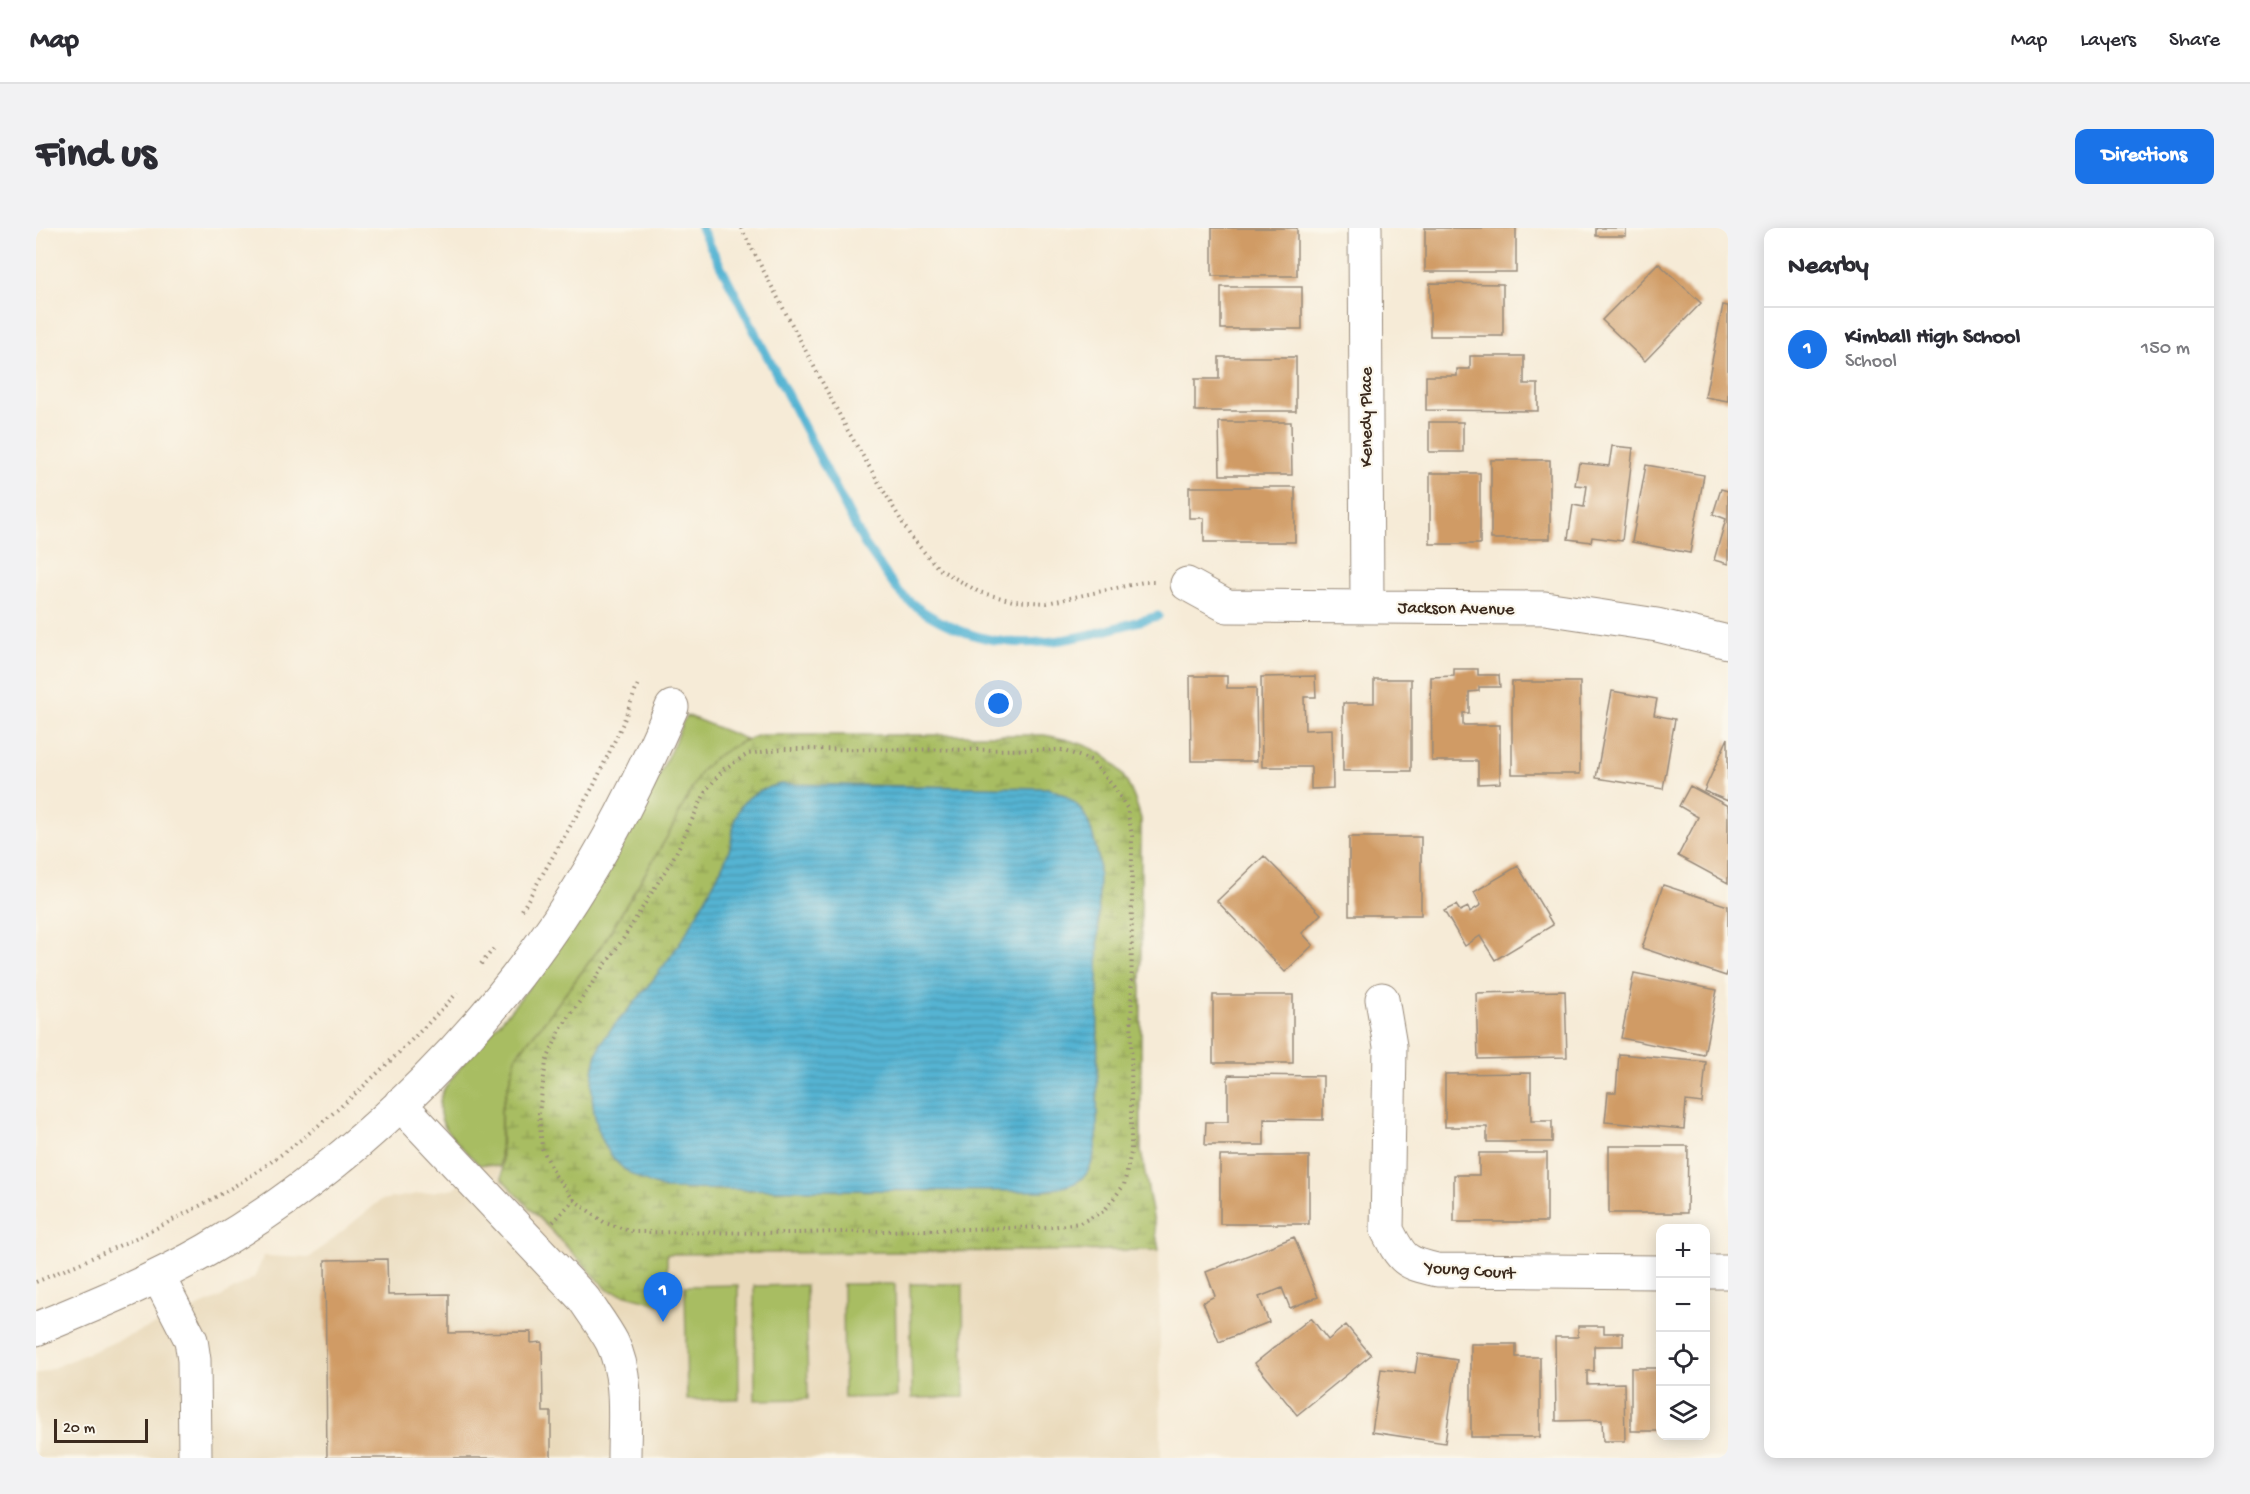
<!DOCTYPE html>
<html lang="en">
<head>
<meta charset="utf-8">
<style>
	body { margin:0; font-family:"Gochi Hand",sans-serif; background:#f2f2f3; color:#2b2b33 }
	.controls { position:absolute; right:18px; bottom:18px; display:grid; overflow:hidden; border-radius:12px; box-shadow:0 3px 15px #0003 }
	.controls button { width:54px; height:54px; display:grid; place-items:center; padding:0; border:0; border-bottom:2px solid #e1e1e2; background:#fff; color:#2b2b33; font:30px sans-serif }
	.scale { position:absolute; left:18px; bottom:15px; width:94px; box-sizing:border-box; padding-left:6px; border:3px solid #3b2a1e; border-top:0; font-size:16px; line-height:21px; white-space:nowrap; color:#3b2a1e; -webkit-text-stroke:4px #fbf7ec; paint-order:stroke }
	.you { position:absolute; left:963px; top:476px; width:21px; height:21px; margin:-15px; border:4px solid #fff; border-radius:50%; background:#1a73e8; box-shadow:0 0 0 9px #1a73e833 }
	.badge { display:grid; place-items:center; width:39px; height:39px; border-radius:50%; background:#1a73e8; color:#fff; font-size:20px; font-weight:700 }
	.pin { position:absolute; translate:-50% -50px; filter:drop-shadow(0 2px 3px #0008) }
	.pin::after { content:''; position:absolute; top:32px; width:21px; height:18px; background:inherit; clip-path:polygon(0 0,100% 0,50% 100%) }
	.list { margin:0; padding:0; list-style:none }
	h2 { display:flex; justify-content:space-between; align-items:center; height:78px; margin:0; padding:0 24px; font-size:26px }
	h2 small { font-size:20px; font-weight:400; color:#7c7c81 }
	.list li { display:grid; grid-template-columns:39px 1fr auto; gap:18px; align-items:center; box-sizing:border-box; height:84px; padding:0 24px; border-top:2px solid #e1e1e2 }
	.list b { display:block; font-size:22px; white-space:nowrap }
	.list p { margin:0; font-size:20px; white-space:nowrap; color:#7c7c81 }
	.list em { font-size:20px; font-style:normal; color:#7c7c81 }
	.icon { flex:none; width:33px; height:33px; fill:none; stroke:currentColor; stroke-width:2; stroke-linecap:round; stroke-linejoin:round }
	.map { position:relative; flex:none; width:1692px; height:1230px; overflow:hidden; border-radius:12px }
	header { display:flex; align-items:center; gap:36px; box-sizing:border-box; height:84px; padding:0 30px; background:#fff; border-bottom:2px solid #e1e1e2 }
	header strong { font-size:28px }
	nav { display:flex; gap:33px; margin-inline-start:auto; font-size:21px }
	.intro { display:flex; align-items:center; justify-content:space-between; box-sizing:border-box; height:144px; padding:0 36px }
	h1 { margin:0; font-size:42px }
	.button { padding:15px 27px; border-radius:12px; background:#1a73e8; color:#fff; font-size:21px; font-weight:700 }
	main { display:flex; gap:36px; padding:0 36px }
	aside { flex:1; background:#fff; border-radius:12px; box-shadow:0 3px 15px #0003 }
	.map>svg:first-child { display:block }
	.built { fill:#e9d9ba }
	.wetland { fill:url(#wetland-marsh); stroke:#727440; stroke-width:1.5 }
	.park { fill:#a8bd62; stroke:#727440; stroke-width:1.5 }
	.water { fill:url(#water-rules); stroke:#486f78; stroke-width:1.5 }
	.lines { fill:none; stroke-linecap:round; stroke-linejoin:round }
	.stream { stroke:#55b4d3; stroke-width:9 }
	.building { fill:#d09b65 }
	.minor-casing { stroke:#988a7a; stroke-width:35 }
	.path { stroke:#988a7a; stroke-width:4; stroke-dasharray:1.5 4.5; stroke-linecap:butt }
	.minor { stroke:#fff; stroke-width:33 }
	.labels { text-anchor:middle; stroke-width:4.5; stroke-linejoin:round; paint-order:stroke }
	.street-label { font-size:18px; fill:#3b2a1e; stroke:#fbf7ec }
</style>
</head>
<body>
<header>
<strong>Map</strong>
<nav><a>Map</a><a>Layers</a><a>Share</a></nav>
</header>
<div class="intro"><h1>Find us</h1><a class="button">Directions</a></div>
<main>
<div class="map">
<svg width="1692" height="1230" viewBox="0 0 1692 1230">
	<defs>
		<pattern id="wetland-marsh" width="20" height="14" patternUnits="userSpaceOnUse" patternTransform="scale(1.5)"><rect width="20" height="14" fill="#a8bd62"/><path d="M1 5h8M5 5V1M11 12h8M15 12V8" fill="none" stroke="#8a9a50"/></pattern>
		<pattern id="water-rules" width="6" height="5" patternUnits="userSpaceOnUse" patternTransform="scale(1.5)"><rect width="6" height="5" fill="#55b4d3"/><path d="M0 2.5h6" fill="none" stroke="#4893ab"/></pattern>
	</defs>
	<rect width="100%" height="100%" fill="#fbf7ec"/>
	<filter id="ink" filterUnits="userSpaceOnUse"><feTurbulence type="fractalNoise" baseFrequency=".0167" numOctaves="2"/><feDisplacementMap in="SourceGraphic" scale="12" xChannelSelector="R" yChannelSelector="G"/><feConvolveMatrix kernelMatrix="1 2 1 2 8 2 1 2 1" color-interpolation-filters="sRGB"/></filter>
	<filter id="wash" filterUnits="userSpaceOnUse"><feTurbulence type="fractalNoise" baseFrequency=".008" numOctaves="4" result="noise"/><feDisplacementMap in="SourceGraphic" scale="24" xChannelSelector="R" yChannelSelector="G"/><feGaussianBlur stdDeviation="1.35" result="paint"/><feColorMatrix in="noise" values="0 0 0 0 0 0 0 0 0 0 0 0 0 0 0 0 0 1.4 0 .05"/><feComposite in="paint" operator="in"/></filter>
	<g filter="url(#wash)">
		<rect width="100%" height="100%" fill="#f6ebd7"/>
		<!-- built -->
		<path class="built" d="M450,936L464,939V948L631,1078V1026L1123,1022L1125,1230H0V1147L181,1071L218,1050L228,1028L273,1030L345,972L419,960L443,937Z"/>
		<!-- wetland -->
		<path class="wetland" d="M724,507H1008C1066,517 1089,532 1105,591V923L1123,1022L631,1026V1078L572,1062L466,951L465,883L481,826L511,790L568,714L631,609L665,543L679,529L697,517Z"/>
		<!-- park -->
		<path class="park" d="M650,487L710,511L679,529L665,543L631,609L568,714L511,790L481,826L465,883L464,939L450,936L443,937C421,913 392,895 408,861C432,826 464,797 490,763C555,677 609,587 650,487Z
			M807,1056H859L861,1169L808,1170Z
			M874,1056H927L928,1169L876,1170Z
			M702,1057L703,1171L651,1172L649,1058Z
			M770,1057L772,1171L719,1172L718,1058Z"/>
		<!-- water -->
		<path class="water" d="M744,556L1012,560C1051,573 1055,597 1063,633L1061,909C1055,953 1047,956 1006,963L629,961C614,956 601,951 588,941C556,915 548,855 564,818C569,805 588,787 598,775C620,749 645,716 661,686C671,666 684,646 692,625C697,613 696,598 701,585C708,567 727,560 744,556Z"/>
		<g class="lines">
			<!-- stream -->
			<path class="stream" d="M665,0L828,315C839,330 849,346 860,360C874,377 893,388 912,397C984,432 1049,408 1122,388"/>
		</g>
		<g id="blocks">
			<!-- building -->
			<path class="building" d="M1176,0H1261V48H1176Z
				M1389,0H1480V44H1389Z
				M1560,0H1590V8H1560Z
				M1622,35L1665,75L1609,133L1566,92Z
				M1394,55L1467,56V108H1394Z
				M1185,59H1266V101H1185Z
				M1687,77L1692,78V173L1669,169Z
				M1434,128H1488V156H1502V183L1390,182V148H1421V141H1434Z
				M1183,129H1260V183H1159V151H1183Z
				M1183,194H1255L1256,247H1184Z
				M1393,194H1427V224H1393Z
				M1576,218L1597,220L1586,313L1556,309L1555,314L1532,311L1537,277L1548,279L1551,258L1539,257L1543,235L1573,238Z
				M1455,232H1514V311H1455Z
				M1610,237L1668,247L1654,325L1596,314Z
				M1394,245H1444V316H1394Z
				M1153,259H1259V314H1168V290H1153Z
				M1685,261L1692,263V336L1678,332L1690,291L1677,286Z
				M1418,441H1442V447H1463L1464,459H1443V463L1433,464V485H1427V497H1464V555L1442,556V533H1396L1395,449L1418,448Z
				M1154,448H1191V460H1220L1221,533H1155Z
				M1279,448L1280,469H1268L1269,502L1296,501L1297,560L1275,561V539H1226L1225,449Z
				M1338,451H1375V543H1307V475H1338Z
				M1476,454H1544V546H1476Z
				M1576,463L1621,471L1618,487L1639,491L1627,561L1560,550Z
				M1692,510V573L1668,563Z
				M1654,558L1692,578V655L1642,628L1662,589L1643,578Z
				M1313,609H1385V687H1313Z
				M1228,628L1285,686L1266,705L1277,717L1249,744L1181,673Z
				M1482,638L1517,697L1459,732L1444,708L1429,718L1408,683L1420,677L1424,683L1432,679L1434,684L1445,677L1438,664Z
				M1627,657L1692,678V742L1690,748L1606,720Z
				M1598,745L1681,762L1668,827L1585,810Z
				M1529,763L1531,829L1442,831L1440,765Z
				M1177,767H1257V835H1177Z
				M1583,826L1670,834L1666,875L1650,873L1648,901L1569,894L1572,864H1580Z
				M1495,845V893H1516V914H1451V899H1409V846Z
				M1192,847L1287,848V892L1228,891V917H1169L1170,894H1192Z
				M1573,918H1652L1651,985H1573Z
				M1443,925H1511V994H1418V947H1443Z
				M1184,928H1273V996H1184Z
				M1258,1009L1282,1069L1254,1080L1246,1060L1223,1069L1233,1094L1183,1114L1167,1074L1179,1068L1170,1044Z
				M351,1031L352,1067L413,1066V1105L495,1104V1115L506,1114L507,1184H515V1230H291L289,1032Z
				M1275,1090L1292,1112L1310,1097L1335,1127L1261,1187L1219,1135Z
				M1542,1098H1568V1105H1587V1118H1558V1143H1551V1156L1588,1155L1589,1213H1567L1566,1192L1520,1193L1519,1109H1542Z
				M1435,1116H1480V1129H1504V1209H1435Z
				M1382,1126L1421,1132L1409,1215L1336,1204L1345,1141L1379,1145Z
				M1595,1140H1624V1203H1595Z"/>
		</g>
	</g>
	<g filter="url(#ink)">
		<use href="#blocks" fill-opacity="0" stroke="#988a7a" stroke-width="1.5"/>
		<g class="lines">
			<!-- minor casing -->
			<g class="minor-casing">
				<path id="minor" d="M1329,0L1331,378
					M1151,356L1191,378L1509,380L1621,397L1692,414
					M1346,771L1354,818L1351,1002C1366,1032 1369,1035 1401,1042L1624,1044
					M364,876L548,1071C557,1085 568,1099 576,1114C593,1149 588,1192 588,1230
					M1670,1044H1692
					M122,1048L155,1112L158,1132L159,1230
					M0,1101C58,1077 117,1053 171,1022C328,931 469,788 560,632C589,583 613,532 636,479"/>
			</g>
			<!-- path -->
			<path class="path" d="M705,0L812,203L875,309L903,341L943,364L977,373L1011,375L1108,354H1120
				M486,682L558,557L587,495L602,456
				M445,736L459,719
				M517,994L538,972L569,995L598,1004L762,1005L1015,999L1044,995L1068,983L1088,957L1095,924L1096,608L1091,580L1078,559L1055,532L1025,522L744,521L712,526L688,541L671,561L639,627L587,711L524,802L510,834L503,885L506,920L519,947L538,972
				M0,1054C70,1024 140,994 205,954C283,905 358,832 421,765"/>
			<!-- minor -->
			<use href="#minor" class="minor"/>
		</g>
	</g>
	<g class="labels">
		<!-- street labels -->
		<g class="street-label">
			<text transform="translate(1329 189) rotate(-90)" y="6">Kenedy Place</text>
			<text transform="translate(1420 379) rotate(1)" y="6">Jackson Avenue</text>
			<text transform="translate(1434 1041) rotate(4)" y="6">Young Court</text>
		</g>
	</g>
</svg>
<div class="controls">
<button>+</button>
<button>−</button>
<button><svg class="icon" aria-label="locate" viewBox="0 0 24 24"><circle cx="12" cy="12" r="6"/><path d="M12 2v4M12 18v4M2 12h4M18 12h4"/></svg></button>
<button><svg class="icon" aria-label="layers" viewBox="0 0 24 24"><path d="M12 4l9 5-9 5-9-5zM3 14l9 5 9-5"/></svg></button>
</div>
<div class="scale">20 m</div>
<div class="you"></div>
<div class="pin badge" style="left:627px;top:1094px">1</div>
</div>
<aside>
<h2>Nearby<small></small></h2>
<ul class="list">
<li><span class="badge">1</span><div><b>Kimball High School</b><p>School</p></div><em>150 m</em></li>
</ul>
</aside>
</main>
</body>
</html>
